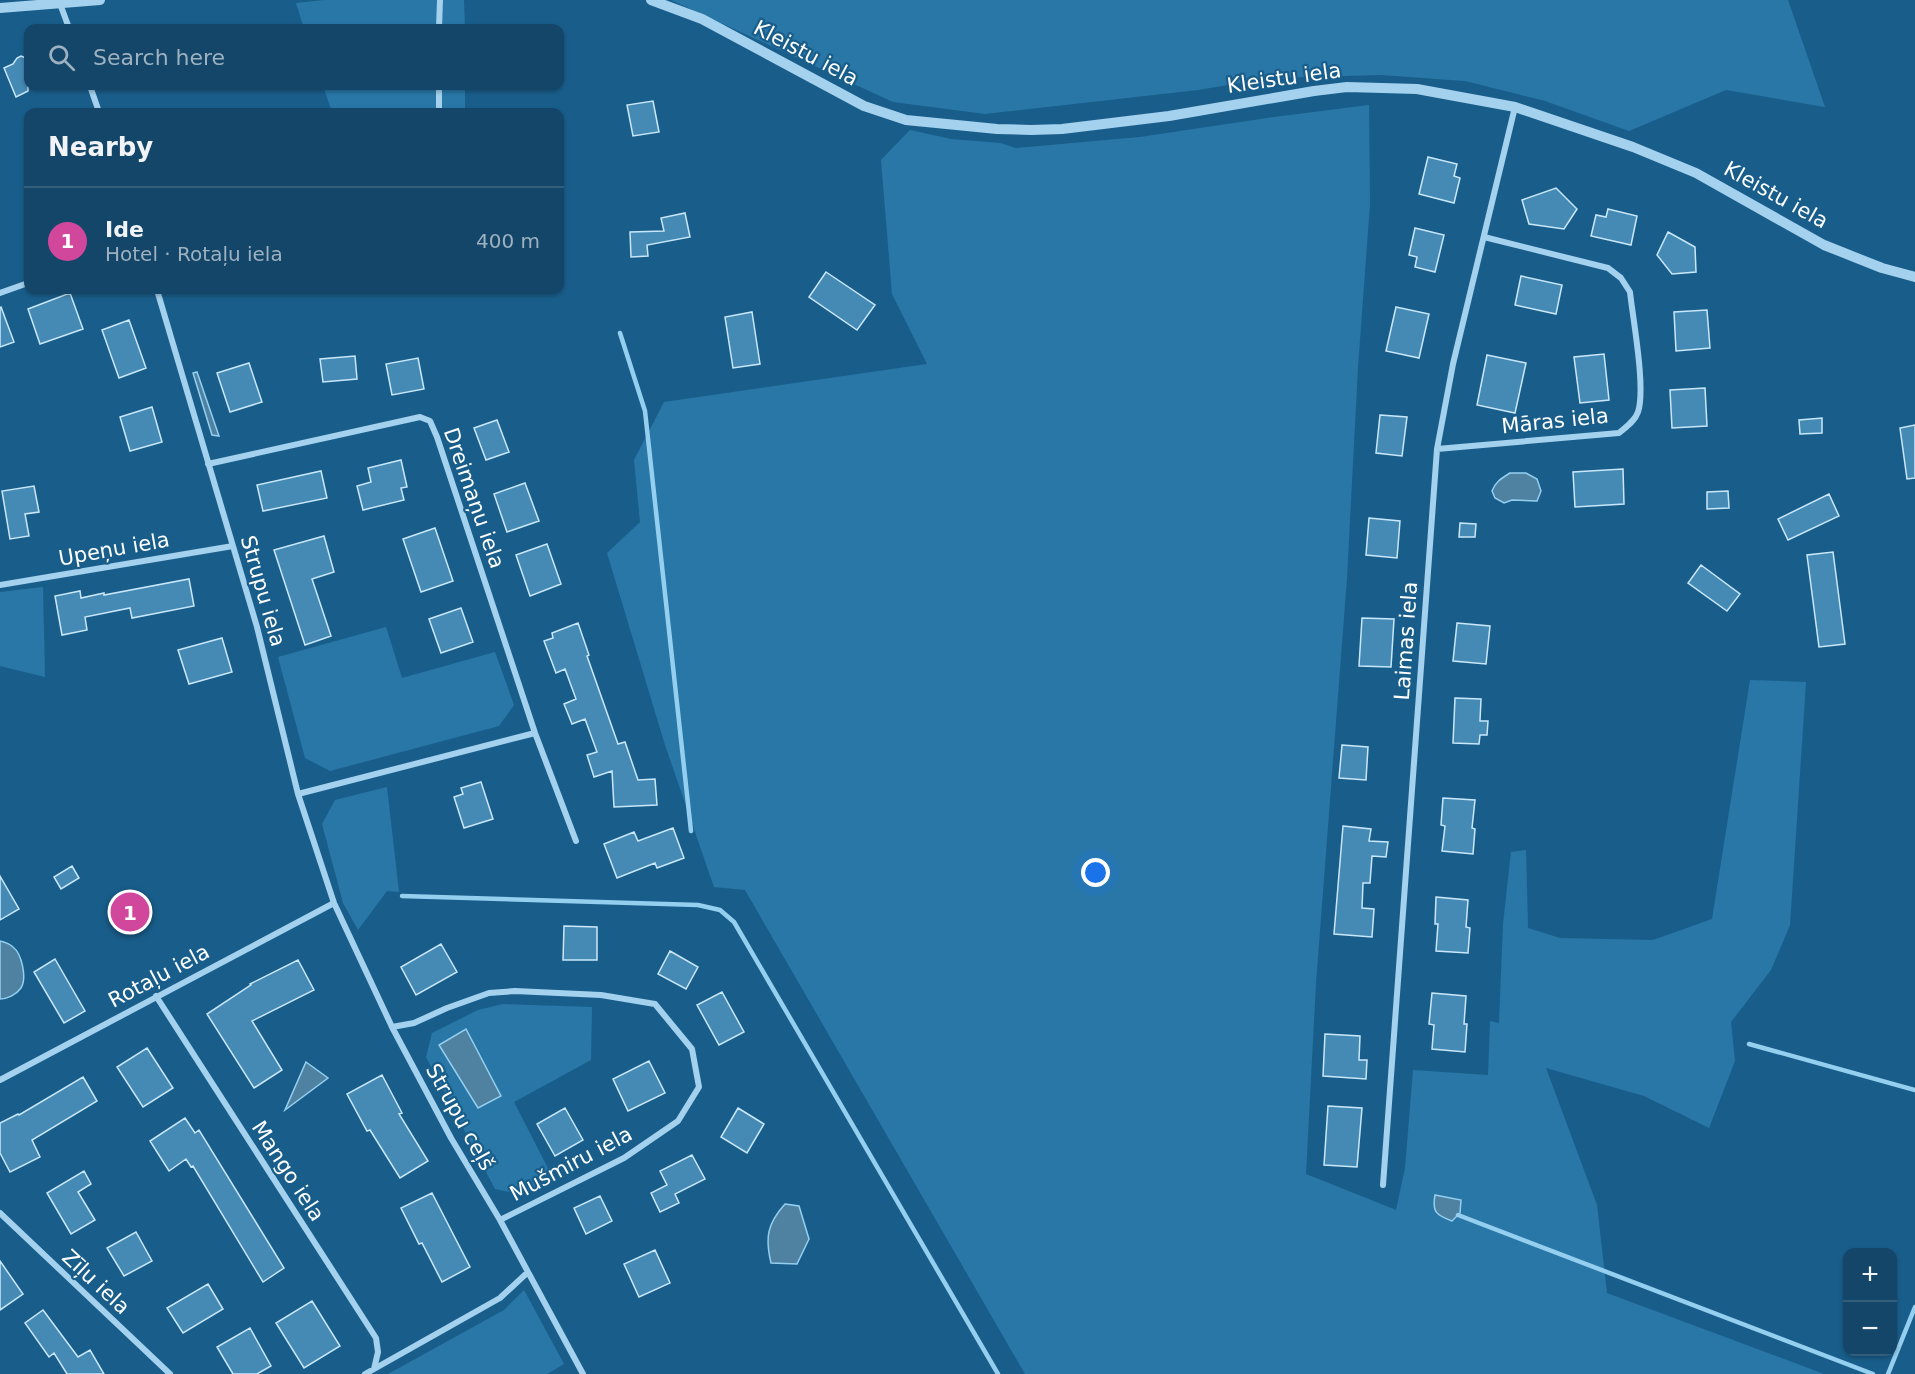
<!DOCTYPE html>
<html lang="en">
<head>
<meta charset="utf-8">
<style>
	body { margin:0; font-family:"DejaVu Sans",sans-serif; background:#1c4d6e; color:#f1f3f6 }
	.controls { position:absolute; right:18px; bottom:18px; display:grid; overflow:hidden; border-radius:12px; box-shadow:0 2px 4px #0004 }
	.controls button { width:54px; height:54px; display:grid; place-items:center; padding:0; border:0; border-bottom:2px solid #325e7c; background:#134668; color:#f1f3f6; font:30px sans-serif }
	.you { position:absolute; left:1096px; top:873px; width:21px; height:21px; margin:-15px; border:4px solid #fff; border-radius:50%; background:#1a73e8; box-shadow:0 0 0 9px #1a73e833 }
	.badge { display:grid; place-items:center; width:39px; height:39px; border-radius:50%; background:#ffb65f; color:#fff; font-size:20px; font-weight:700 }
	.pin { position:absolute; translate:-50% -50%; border:3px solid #fff; box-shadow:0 2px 6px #0006 }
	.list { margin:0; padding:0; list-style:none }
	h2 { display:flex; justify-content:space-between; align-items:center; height:78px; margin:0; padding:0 24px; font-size:26px }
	h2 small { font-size:20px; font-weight:400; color:#9db1c0 }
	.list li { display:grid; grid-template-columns:39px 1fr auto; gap:18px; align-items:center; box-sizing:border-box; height:108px; padding:0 24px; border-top:2px solid #325e7c }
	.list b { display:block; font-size:22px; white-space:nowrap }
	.list p { margin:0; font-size:20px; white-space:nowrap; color:#9db1c0 }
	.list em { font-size:20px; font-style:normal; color:#9db1c0 }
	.icon { flex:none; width:33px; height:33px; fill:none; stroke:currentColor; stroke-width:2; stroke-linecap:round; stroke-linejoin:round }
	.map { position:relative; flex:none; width:1915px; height:1374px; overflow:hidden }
	.search { position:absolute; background:#134668; box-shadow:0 2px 4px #0004; left:24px; top:24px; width:540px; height:66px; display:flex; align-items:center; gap:15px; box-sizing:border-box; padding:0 21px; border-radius:12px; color:#9db1c0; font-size:22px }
	.panel { position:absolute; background:#134668; box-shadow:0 2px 4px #0004; left:24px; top:108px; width:540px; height:186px; border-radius:12px }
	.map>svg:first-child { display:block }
	.green { fill:#2977a7 }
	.water { fill:#4f81a0; stroke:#95cff0; stroke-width:1.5 }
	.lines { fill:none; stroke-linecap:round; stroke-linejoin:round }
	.stream { stroke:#95cff0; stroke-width:4.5 }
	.building { fill:#458ab5; stroke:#c9e7fa; stroke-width:1.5 }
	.minor { stroke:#a3d1ee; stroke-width:6 }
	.tertiary { stroke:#a3d1ee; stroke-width:10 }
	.labels { text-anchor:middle; stroke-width:4.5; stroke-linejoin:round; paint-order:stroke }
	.street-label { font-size:21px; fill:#fff; stroke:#195e8b }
</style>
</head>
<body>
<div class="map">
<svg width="1915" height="1374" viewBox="0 0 1915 1374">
	<rect width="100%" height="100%" fill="#195e8b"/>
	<!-- green -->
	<path class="green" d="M324,0H464L465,28H304L296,3Z
		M671,0H1788L1825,107L1726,90L1629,131L1545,101L1465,81L1381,75L1271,78L1198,90L985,114L893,102Z
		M323,86H465V112H332Z
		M1369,105L1370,204L1358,367L1347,578L1316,983L1306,1174L1396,1210L1405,1168L1413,1070L1488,1075L1490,1021L1499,1023L1503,924L1511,852L1526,850L1528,928L1560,938L1653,940L1712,919L1750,680L1806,682L1790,925L1771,970L1731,1022L1735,1061L1709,1128L1644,1096L1546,1068L1597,1205L1607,1293L1824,1374H1025L745,890L714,887L665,745L607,553L640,522L634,460L664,402L927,364L892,294L881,160L910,130L951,139L1000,143L1016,148L1140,137L1267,118Z
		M43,587L45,677L0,666V592Z
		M386,627L402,678L495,652L514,705L499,726L330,771L305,758L278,657Z
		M387,787L399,892L387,891L358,930L343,903L322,824L335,800Z
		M503,1004L592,1007L591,1060L514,1102L553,1178L522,1195L495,1189L426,1057L432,1033L478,1010Z
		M524,1290L564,1364L547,1374H388L504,1310Z"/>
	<!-- water -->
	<path class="water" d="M197,372L219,436L212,435L193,373Z
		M1510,473H1526L1537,479L1541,491L1537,501L1512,500L1504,503L1495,498L1492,491C1496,481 1502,478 1510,473Z
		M0,941C4,942 10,944 13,947C22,954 27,978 21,988C16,995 7,999 0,999Z
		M466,1029L501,1096L478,1108L439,1045Z
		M306,1062L328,1078L285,1110Z
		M1435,1195L1461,1200L1460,1213L1452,1221C1436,1215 1432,1212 1435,1195Z
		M785,1204L799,1206L809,1239L797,1264L771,1263C765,1238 767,1224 785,1204Z"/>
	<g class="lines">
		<!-- stream -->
		<path class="stream" d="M620,333L645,411L691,831
			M402,896L698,905L720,910L734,922L998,1374
			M1749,1044L1915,1090
			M1458,1215L1873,1374
			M1888,1374L1915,1307"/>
	</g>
	<!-- building -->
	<path class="building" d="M21,56L28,59V91L16,97L4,68L13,64L17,58Z
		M653,101L659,132L633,136L627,105Z
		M1428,157L1457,164L1454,176L1460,178L1454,203L1419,194Z
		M1556,188L1577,209L1564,229L1529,224L1522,200Z
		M1608,209L1637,216L1631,245L1591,236L1596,215L1606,217Z
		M685,213L690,237L647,245L648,256L631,257L630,232L664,231L661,218Z
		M1415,228L1444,235L1435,272L1415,267L1417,257L1409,255Z
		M1668,232L1695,247L1696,272L1672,274L1657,255Z
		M826,272L875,305L857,330L809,297Z
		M1521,276L1562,285L1556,314L1515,305Z
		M70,293L83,329L40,344L28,309Z
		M1,307L14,342L0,347V308Z
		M1396,307L1429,314L1419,358L1386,351Z
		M1707,310L1710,348L1676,351L1674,312Z
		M752,312L760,364L733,368L725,317Z
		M129,320L146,368L119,378L102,330Z
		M1604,354L1609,400L1580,403L1574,357Z
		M1487,355L1526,363L1515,413L1477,405Z
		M355,356L357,379L323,382L320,359Z
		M418,358L424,389L392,395L386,364Z
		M249,363L262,402L230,412L217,373Z
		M1705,388L1707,426L1672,428L1670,390Z
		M152,407L162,442L130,451L120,417Z
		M1380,415L1407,417L1402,456L1376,453Z
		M1822,418V433L1800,434L1799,420Z
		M497,420L509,452L486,460L474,428Z
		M1915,425V478L1907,479L1900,428Z
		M401,460L407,487L401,488L404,500L363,510L357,486L371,482L368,468Z
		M1623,469L1624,504L1575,507L1573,472Z
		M321,471L327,498L263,511L257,485Z
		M525,483L539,521L507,532L494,494Z
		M34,486L39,512L25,514L29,536L10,539L2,491Z
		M1728,491L1729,508L1707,509V492Z
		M1829,494L1839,516L1788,540L1778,519Z
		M1369,518L1400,521L1397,558L1366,555Z
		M1460,523L1476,524L1475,537H1459Z
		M435,528L453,581L421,592L403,539Z
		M324,536L334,572L312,579L331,636L305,645L274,550Z
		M547,544L561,584L530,596L516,555Z
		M1833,552L1845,644L1819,647L1807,555Z
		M1701,565L1740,594L1727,611L1688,583Z
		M189,579L194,606L132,618L130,608L85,617L87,630L62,635L55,596L80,591L81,598L104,593V595Z
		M461,608L473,642L441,653L429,619Z
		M1362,618L1394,619L1391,667L1359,666Z
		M578,623L589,655L587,656L618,744L625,742L638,780L655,779L657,805L614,807L612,771L594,777L587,755L597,752L585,719L572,724L564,704L576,699L565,669L556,673L544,641L553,638L552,633Z
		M1457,623L1490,626L1486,664L1453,661Z
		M222,638L232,672L189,684L178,650Z
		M1455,698L1481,699L1480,721H1488L1487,735H1480L1479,744L1453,743Z
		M1342,745L1368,747L1366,780L1339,778Z
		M481,782L493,819L464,828L454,797L463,794L461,788Z
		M1443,798L1475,800L1472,828L1475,829L1473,854L1442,851L1445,826L1441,825Z
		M1343,826L1371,829L1369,841L1388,842L1386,857L1372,856L1370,883H1363L1362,908L1374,909L1372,937L1334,934Z
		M673,828L684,858L657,868L655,863L617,878L604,844L634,832L638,841Z
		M72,866L79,878L61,889L54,877Z
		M0,876L19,909L0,920Z
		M1436,897L1468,900L1466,927L1470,928L1468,953L1436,951L1438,924H1435Z
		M564,926L597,927V960H563Z
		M441,944L457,972L416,995L401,967Z
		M670,951L698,967L686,989L658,974Z
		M55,959L85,1011L64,1023L34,972Z
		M298,960L314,990L252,1021L282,1070L254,1088L207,1014L251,985L250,984Z
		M722,992L744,1032L719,1045L697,1005Z
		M1432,993L1466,996L1464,1024H1467L1465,1052L1432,1049L1434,1025L1429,1024Z
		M1325,1034L1360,1036L1359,1060H1367L1366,1079L1323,1076Z
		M147,1048L173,1088L143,1107L117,1067Z
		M649,1061L665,1093L628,1111L613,1079Z
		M382,1075L402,1113L399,1114L428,1161L400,1178L370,1130L367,1131L347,1094Z
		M83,1077L97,1101L32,1140L40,1157L10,1172L0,1153V1123L18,1114L19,1115Z
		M1328,1106L1362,1108L1357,1167L1324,1165Z
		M565,1108L583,1140L555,1156L537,1124Z
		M738,1108L764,1124L747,1153L721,1137Z
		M185,1118L195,1133L199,1130L284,1268L263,1282L193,1166L191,1167L186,1159L169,1171L150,1141Z
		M692,1155L705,1179L675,1194L679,1203L660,1212L651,1193L667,1185L660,1171Z
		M84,1171L91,1184L78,1192L95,1220L71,1234L47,1193Z
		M432,1193L470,1267L442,1282L422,1243L419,1244L401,1208Z
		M600,1196L612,1221L586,1234L574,1208Z
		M136,1232L152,1261L124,1276L107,1248Z
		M655,1250L670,1283L639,1297L624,1264Z
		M0,1261L23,1294L0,1310Z
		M208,1284L223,1309L183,1333L167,1308Z
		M312,1301L340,1346L304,1368L276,1323Z
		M43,1310L78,1357L90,1350L104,1374H67L54,1353L49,1357L25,1323Z
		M250,1328L271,1366L257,1374H233L217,1347Z"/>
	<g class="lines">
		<!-- minor -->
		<path class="minor" d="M59,1L69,28
			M439,28L440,0
			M90,86L99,112
			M439,86V112
			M157,290L257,627L298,794L334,903L392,1027L451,1138L500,1220L583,1374
			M0,293L28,283
			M1437,449L1619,433C1626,427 1635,421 1638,412C1646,388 1633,320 1630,292L1621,278L1608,268L1484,237
			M208,464L420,417L430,421L437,437L535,733L576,841
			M0,585L233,546
			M298,794L535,733
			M156,996L376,1338L378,1352L374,1369
			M392,1027L414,1023L447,1008L489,993L515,991L601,995L655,1004L692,1049L699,1087L678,1121L624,1158L500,1220
			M0,1080L334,903
			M1383,1185L1437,449L1453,364L1515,107
			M0,1213L170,1374
			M365,1374L500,1298L528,1272"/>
		<!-- tertiary -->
		<path class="tertiary" d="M651,0L702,19L864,106L906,120L997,129L1031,130L1062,129L1169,116L1314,91L1347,87L1417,89L1515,107L1633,147L1696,173L1824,245L1882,268L1915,277
			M0,8L100,0"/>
	</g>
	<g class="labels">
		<!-- street labels -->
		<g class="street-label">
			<text transform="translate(806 53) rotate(28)" y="7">Kleistu iela</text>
			<text transform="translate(1284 78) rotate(-8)" y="7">Kleistu iela</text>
			<text transform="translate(1776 195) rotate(29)" y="7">Kleistu iela</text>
			<text transform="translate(1555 421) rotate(-6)" y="7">Māras iela</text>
			<text transform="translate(474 498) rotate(71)" y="7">Dreimaņu iela</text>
			<text transform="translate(114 549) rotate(-10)" y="7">Upeņu iela</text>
			<text transform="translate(263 591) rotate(74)" y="7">Strupu iela</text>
			<text transform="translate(1406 641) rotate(-86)" y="7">Laimas iela</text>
			<text transform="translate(159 976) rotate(-28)" y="7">Rotaļu iela</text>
			<text transform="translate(460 1117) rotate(61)" y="7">Strupu ceļš</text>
			<text transform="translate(571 1164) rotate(-28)" y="7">Mušmiru iela</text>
			<text transform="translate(288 1171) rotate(57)" y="7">Mango iela</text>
			<text transform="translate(96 1282) rotate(43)" y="7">Zīļu iela</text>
		</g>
	</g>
</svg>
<div class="controls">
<button>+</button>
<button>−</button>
</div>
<div class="you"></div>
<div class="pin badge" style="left:130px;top:912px;background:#d1479c">1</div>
<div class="search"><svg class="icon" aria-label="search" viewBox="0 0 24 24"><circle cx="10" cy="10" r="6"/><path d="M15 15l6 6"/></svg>Search here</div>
<section class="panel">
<h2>Nearby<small></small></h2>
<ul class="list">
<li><span class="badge" style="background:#d1479c">1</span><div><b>Ide</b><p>Hotel · Rotaļu iela</p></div><em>400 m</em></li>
</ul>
</section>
</div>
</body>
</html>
